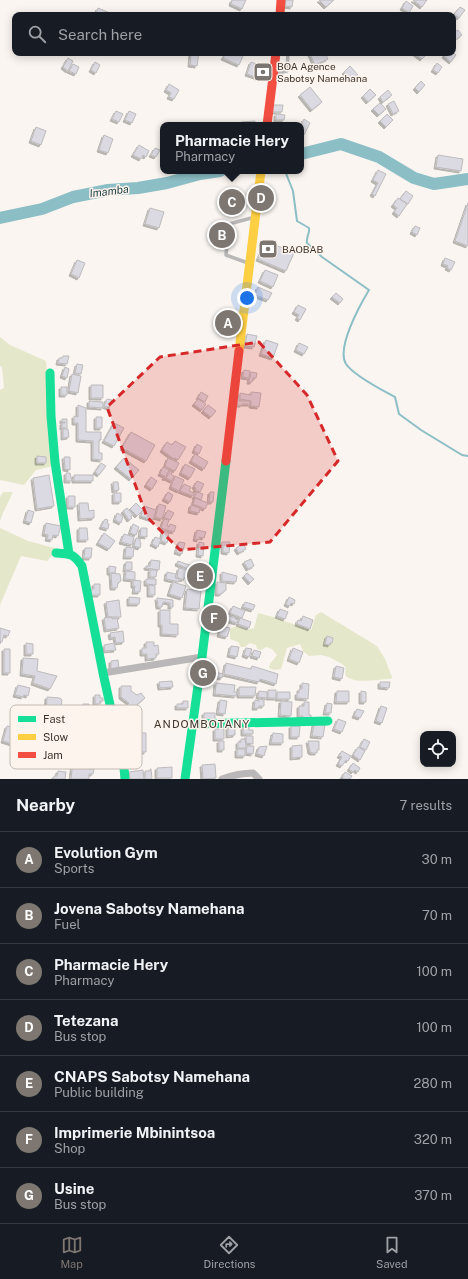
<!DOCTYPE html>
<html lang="en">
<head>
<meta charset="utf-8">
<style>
	body { margin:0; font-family:"Public Sans",sans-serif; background:#20242c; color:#f1f3f6 }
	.controls { position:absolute; right:12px; bottom:12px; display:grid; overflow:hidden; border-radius:8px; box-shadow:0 2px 10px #0003 }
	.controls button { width:36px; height:36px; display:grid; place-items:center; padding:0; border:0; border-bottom:1px solid #363941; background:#171b24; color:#f1f3f6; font:20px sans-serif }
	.you { position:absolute; left:247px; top:298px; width:14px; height:14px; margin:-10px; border:3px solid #fff; border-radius:50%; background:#1a73e8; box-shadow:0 0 0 6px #1a73e833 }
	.badge { display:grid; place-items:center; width:26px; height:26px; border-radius:50%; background:#7e7771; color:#fff; font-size:13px; font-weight:700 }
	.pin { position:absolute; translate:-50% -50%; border:2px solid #fff; box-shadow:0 1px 4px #0006 }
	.popup { position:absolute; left:160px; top:122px; width:144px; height:52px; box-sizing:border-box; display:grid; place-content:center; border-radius:8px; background:#171b24; filter:drop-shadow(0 1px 3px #0005); font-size:13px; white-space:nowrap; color:#9ea1a6 }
	.popup b { font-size:15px; color:#f1f3f6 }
	.popup::after { content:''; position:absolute; left:50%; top:100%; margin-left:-8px; border:8px solid transparent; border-top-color:#171b24 }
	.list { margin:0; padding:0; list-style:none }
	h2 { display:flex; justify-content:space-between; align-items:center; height:52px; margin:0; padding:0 16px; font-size:17px }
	h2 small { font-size:13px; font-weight:400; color:#9ea1a6 }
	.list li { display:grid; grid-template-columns:26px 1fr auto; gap:12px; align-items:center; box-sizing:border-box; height:56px; padding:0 16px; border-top:1px solid #363941 }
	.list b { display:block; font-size:15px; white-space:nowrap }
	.list p { margin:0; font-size:13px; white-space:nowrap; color:#9ea1a6 }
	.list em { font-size:13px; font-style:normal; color:#9ea1a6 }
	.icon { flex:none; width:22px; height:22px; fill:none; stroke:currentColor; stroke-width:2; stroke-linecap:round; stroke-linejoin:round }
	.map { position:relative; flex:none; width:468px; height:779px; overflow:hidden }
	.search { position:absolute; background:#171b24; box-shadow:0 2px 10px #0003; left:12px; right:12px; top:12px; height:44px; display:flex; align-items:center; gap:10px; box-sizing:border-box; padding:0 14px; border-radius:8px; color:#9ea1a6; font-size:15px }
	.sheet { height:444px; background:#171b24 }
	nav { display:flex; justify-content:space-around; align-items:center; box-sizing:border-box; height:56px; border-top:1px solid #363941; background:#171b24; font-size:11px; color:#9ea1a6 }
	nav a { display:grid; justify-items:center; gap:2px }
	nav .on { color:#7e7771 }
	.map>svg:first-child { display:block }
	.green { fill:#e5e7ca }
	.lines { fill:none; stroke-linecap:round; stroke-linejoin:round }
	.stream { stroke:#8cbec5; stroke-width:2 }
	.river { stroke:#8cbec5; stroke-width:12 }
	.building { fill:#dbd9e1; stroke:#bdbbbd; filter:url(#shadow) }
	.lane { stroke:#b9b7b7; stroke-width:3.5 }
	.street { stroke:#b9b7b7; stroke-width:7 }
	.fast { stroke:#16e098; stroke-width:9 }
	.slow { stroke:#ffcf43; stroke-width:9 }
	.jam { stroke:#f24e42; stroke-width:9 }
	.marked { fill:#d62828; fill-opacity:0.2; stroke:#d62828; stroke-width:3; stroke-dasharray:8 5; stroke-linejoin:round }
	.labels { text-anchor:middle; stroke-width:3; stroke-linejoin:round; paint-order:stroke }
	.poi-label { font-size:10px; fill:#3c332d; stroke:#fdf4ed; text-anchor:start }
	.water-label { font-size:11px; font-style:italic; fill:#1d4146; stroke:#fdf4ed }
	.neighbourhood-label { font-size:11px; letter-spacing:1px; fill:#3c332d; stroke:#fdf4ed }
	.key { fill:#fdf4ed; stroke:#c3bab3; stroke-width:1 }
	.key-label { font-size:11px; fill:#3c332d }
</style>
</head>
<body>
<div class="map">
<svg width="468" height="779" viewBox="0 0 468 779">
	<defs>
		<filter id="shadow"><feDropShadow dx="-2" dy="2" stdDeviation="0" flood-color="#0004"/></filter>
	</defs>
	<rect width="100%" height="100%" fill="#faf5f0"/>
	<!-- green -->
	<path class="green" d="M0,337L10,345L46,361L53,466L36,470L24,485L0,480V390L4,388L2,367L0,366Z
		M3,492H13L3,513L0,521V497Z
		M0,528L28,541L58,549L47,561L21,556L0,605Z
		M321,612L377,646L385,659L392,677L391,679C379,679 353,685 345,675L346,668L342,664L329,657L321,655L309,656L303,651L300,644L287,648L281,669L274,670L269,668L270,664L277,655L272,649L266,647L261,650L257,649L256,645L250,643L245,647H241L238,642L230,639V629C241,622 243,632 254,628L258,613L273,617L311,630L316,615Z"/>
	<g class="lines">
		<!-- stream -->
		<path class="stream" d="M285,171L293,191L297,221L309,228C310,233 306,237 307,243L322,257L369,290C360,305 336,348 346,364C354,376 382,390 395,397L399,414L421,430L462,455L468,456"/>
		<!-- river -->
		<path class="river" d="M301,154L341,144L379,157L414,178L434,184L468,179
			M0,218L42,209L73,197L108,190L138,188L167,183L200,174L220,171"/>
	</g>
	<!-- building -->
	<path class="building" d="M232,0H246L242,9L231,4Z
		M286,0H293L292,7L285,6Z
		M319,0H334L326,7Z
		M413,0H427L422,7Z
		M406,1L413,6L409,13L402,8Z
		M460,7L465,10L459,18L454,14Z
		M98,8L110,13L109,15H102L96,13Z
		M458,30L462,35L454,41L453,39V33Z
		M453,52L456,55L451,62L444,56L446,53Z
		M191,53H199L197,66L190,65Z
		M226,53H236L243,56L239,65L223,58Z
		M313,53H325L328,59L315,65L310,54Z
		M414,53H428L422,59Z
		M68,58L73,61L68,71L63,67Z
		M95,62L100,65L96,73L91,70Z
		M251,62L263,66L259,78L247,74Z
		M437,63L442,67L438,73L433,70Z
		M73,64L79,67L76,74L69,71Z
		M350,66L358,75L351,81L344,72Z
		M421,81L425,85L419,92L415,88Z
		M169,84L179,90L174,99L169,97L171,93L166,90Z
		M310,87L322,102L312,110L300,95Z
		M370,89L376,95L368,102L363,96Z
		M388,90L392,95L383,102L380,97Z
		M394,101L399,111L393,114L388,104Z
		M380,103L386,109L379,115L373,109Z
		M272,105H283L282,112H272Z
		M116,111L123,114L119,122L112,119Z
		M129,111L136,114L132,123L125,120Z
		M276,114L285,115L284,120H276Z
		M387,114L393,120L386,127L380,121Z
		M304,119L310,123L304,135L301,133V125Z
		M255,121V125H241V122Z
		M36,127L46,131L41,145L31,141Z
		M104,135L113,139L108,153L99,150Z
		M139,145L149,151L146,157L143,155L141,159L133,155Z
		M155,148L160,150L156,157L151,155Z
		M438,155L463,159L461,171L436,167Z
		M378,170L386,174L375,196L372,194L378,183L373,180Z
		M406,191L413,196L408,204L400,199Z
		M398,198L407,204L399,216L394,212L397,208L393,205Z
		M468,203V246L455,241Z
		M150,208L164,212L159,228L145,224Z
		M415,226L420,228L417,235L412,232Z
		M266,241L294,253L286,271L258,259Z
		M445,258L455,262L451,270L447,268L448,266L443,264Z
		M77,260L85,263L79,278L71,274Z
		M265,270L278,275L273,287L260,281Z
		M258,287L272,293L268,300L255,295Z
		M336,293L343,299L340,303L332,297Z
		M298,305L306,309L300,320L297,318L299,315L294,312Z
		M227,314L236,318L229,332L220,328Z
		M247,334L257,336L254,347L245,346Z
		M266,340L278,344L273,358L261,354Z
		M299,343L308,347L304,354L296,350Z
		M63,356H69L67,364L58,363L59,358H62Z
		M77,364L83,365L81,374L75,373Z
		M65,367L69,369L67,378L62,376Z
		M244,370L250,371L249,378L243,377Z
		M251,372L257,373L256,378H253L252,382H249Z
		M72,374L81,376L78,393L69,391Z
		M91,385H103V398H91Z
		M61,387H67V395H61Z
		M201,392L208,396L205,402L198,398Z
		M251,392L261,393L259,407L251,406V401L240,399V393L251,395Z
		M237,398H239V401H250V404H242V405H237Z
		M107,399L112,400L109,408L104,406Z
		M198,399L206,404L202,410L194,404Z
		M89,401L103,402V408L89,407Z
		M78,405L86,408V432H101V440H99V453H102V460L93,459V441L78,440V423H74V416L78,417Z
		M208,405L216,411L211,417L203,411Z
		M96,417H102V428H96Z
		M62,419H67V428H62V423H65V422H62Z
		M114,423L124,428L114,446L104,441Z
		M63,429H68L69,437L63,438Z
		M131,432L155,445L146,461L122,448Z
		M175,441L186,447L178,460L175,458L174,459L162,450L167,442L172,445Z
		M197,444L202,447L199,454L194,451Z
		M195,454L208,462L204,469L191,461Z
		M37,456L46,457V463H37Z
		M64,457H70V470L65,469Z
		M124,458L139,470L131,479L116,467Z
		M168,458L179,463L175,471L165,466Z
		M101,463L106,466L99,475L95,472Z
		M185,464L195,469L190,478L181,473Z
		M163,467L169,470L165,479L164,478L165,476L160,474Z
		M170,471L172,472L171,474L174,476L172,481L166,478Z
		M66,473H70L72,481H66Z
		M49,475L54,506L37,509L33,478Z
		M74,475H93V481H74Z
		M175,476L184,480L179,491L171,487Z
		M151,477L157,481L152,489L146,485Z
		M197,481L204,484L200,492L195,490L196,488L194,487Z
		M113,482H118L119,490L114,491Z
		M184,484L191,487L189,491L194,493L193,496L180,491Z
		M168,492L173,495L170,502L164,499Z
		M197,492L203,494L201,500L194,497Z
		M210,492H214L213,502H209Z
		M114,493H121V502H114Z
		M68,496H75V507H68Z
		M195,498L208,503L205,509L193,504Z
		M79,503H88L89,511L94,510V518L80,519Z
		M136,503L143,510L137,516L130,509Z
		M159,504L166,506L162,519L155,517Z
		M191,505L200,508L199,513L190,511Z
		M144,506L156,510L153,520L141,516Z
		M127,508L133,515L131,516L132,518L129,520L123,511Z
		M28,510L34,512L31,523L25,521Z
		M168,510L174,513L170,520L164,517Z
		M117,513L123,516L121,523L115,520Z
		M105,519L108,520L107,523L109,524L108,529L101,527Z
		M164,519L169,520L167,526L169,527L170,524L176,526L174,532L161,528Z
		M46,523L61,526L58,536L53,535L52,540L47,539L48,535L44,534Z
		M133,524L139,527L136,535L130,533Z
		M79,528H87L88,540H79Z
		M141,528H147V537L140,536Z
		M197,530L206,532L204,538L199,537V540L195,539Z
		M163,531L169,533L167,543L161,541Z
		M104,533L115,541L109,549L98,543Z
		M124,534L134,537L132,545L121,542Z
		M155,537L161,539L158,547L152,544Z
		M136,538L140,539V542L141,543L140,548L134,546Z
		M179,542L185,543L182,554L176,552Z
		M199,542L204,543L203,556L198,555Z
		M222,542H230L229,553L223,552V546H221Z
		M243,543L246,549L239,553L236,548Z
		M126,547L134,548L133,557H125Z
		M85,548H92L91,558H84Z
		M251,559L254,566L248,569L244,562Z
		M151,560L160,561L159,570L146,568V566H150Z
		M178,561L192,566L191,570L177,564Z
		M126,562H132V570H125Z
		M109,566L116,567L115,573H109Z
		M179,568L187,570L185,579L184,578L183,580L177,577Z
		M150,570H157L156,577H150Z
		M126,571L135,572V580L125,579Z
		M167,572L176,574L175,578L179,579V582L166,579Z
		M222,572L237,576L236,582L222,581Z
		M111,573L120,574L121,581L118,583L117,588H112Z
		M247,573L254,579L250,583L244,576Z
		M146,579H156V585L146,584Z
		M133,580L141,581L140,592H134L135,586H133Z
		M173,582L186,586L182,598L169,594Z
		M217,582L226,583V590L221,594H217Z
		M94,584H100V595H91V589H94Z
		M149,585L155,586V595H149Z
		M187,589L201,591L199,609L185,608Z
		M129,597L140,598L139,604H129Z
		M289,597L295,600L294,604L291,603L290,606L286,604Z
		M157,598L173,600V607H170V603L163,602L162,607H158Z
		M119,600L121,617H108L106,602Z
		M245,602L255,605L253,610L243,607Z
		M233,606L245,611L242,618L230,613Z
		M280,609L288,612L285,619L277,616Z
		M160,610H170V624H178V635L162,634V625H160Z
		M215,612L236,618L235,619L238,620L237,623L214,616Z
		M303,616L313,620L310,629L297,624L298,620L301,621Z
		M112,617V619L117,618L119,628L106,630L104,618Z
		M214,617L219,618L218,625H213Z
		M240,618L251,622L249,628L238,624Z
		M221,626L230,628L227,637L219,635Z
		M0,628L10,631L8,636L4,635L2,642L0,641Z
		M123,631L124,642L116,643L115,637L111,638L110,633Z
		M327,636L333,638L332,643H330V645L325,644Z
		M146,642H154V646L158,645L159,654H156V658L147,659V654H142V648H146Z
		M26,643L33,644V654H26Z
		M114,643L116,650L105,651L104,645Z
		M231,646L239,647L237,657L229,655Z
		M246,648L252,649L249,657L244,655Z
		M293,648L303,652L299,663L289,659Z
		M4,649H10V673H4Z
		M254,650L261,652L259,658L252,656Z
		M23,658L38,659L37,671L57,676L50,689L33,683L35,676L22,674Z
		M118,660L119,668L111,669V661Z
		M226,663L251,669L252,666L278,674L276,684L260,679L259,682L224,674Z
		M336,666L344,668L342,679L334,677Z
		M214,672L223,674L222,678L214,676Z
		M172,681L173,687L160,688L159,682Z
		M380,682H390L389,688L380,687Z
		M216,683L235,685L234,692H237L236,696L215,694Z
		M302,683L309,684L308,699L297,698V693H299V689H302Z
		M18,685L30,688L28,696L24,695L23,697L15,695Z
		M121,686H131V691L137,695L141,693L145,698L131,710L126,706L129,703L121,697Z
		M239,687H256L255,696H239Z
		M268,690H276V698H268Z
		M259,691L267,692V698L258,697Z
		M337,691H349V702H336Z
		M361,691L366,692V702H361Z
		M277,692H290V699H277Z
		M95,695H100V698H103V701H100V704H95Z
		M47,697L60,698L62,700L60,714L46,713Z
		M259,699L264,700V706H259V708H254L255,700L259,701Z
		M220,700L227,701L225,714L218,713Z
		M183,701H188V708H177V704H183Z
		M281,701L292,702L291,716L280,715Z
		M304,702H309V715H311V718H303V716H299V706H304Z
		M327,703L332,704L331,713H325Z
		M83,704H89L88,712H81Z
		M381,706L387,708L382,723L376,721Z
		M357,709L364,711L360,718L354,716Z
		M75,713H78V716H84V720L74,719Z
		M204,713H215V721H204Z
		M121,718H129V724H121Z
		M338,719L346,722L342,732L334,729Z
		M74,720L80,721L82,725L80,730H83L82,733L74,731Z
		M314,724L325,725L323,737L312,736Z
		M132,725H141V733H146V752H131V745H128V733H132Z
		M228,725H235V735L228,736Z
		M243,725H249V730H253V734H243Z
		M7,726L27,730L24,742L14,740L13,744L3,741Z
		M94,726L104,729L103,731L109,733L106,741L91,737V734H93L95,728H93Z
		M291,726H300L299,737H291Z
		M215,729H224V739H215Z
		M273,733L283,734V743H271Z
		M246,736H253V744L246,743Z
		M80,737L92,741L88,754L76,750Z
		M241,739H245L246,748H238V742H241Z
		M364,739L370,742L366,750L360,747Z
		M219,741H224V750H219Z
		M308,741H319V750H317V753H312L310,752Z
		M98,743L110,747L106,759L94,755Z
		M302,745V757L292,758V746Z
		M247,746H254L253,754L246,753Z
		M267,746L264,756L257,754L259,747Z
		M358,747L365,751L360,760L353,755Z
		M237,749H245V756H237Z
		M342,751L351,756L348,761L346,760L342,766L338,764L342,757L339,756Z
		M73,762L90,763L89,769H94L93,774H89V779H71Z
		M353,763L360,768L358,772L355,770L353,772L349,769Z
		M215,764L216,778L203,779L202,765Z
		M172,767V778H157V768Z
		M150,769H151L152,779H145V771H150Z
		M143,770L144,779H130L129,772Z
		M58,771L66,772L65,779H54V776H57Z
		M345,772L352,776L350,779H345L342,777Z"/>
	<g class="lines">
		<!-- lane -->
		<path class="lane" d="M274,74L287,71L288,53
			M248,263L226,255L229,224L255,217"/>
		<!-- street -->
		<path class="street" d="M103,673L202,657
			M222,779C233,775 242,773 253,773L259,779"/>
		<!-- fast -->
		<path class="fast" d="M50,373L51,416L55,462L69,554
			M56,553C71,554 73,553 82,566L103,673L124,768L125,779
			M193,724L328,721
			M185,779L202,657L226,461"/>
		<!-- slow -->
		<path class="slow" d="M239,351L261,171"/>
		<!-- jam -->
		<path class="jam" d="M280,15L281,0
			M267,125L276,53
			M226,461L239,351"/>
	</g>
	<!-- marked area -->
	<path class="marked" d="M259,342L307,395L338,461L270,542L180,550L147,517L107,407L160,357Z"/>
	<!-- icons -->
	<defs>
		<g id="bank-square" transform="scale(1)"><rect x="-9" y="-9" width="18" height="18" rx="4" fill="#7e7771" stroke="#fdf4ed"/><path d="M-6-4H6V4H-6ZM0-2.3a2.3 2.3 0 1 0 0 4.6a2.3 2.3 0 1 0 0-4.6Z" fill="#fff"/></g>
	</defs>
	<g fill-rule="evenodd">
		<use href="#bank-square" x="263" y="72"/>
		<use href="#bank-square" x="268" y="249"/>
	</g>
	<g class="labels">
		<!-- poi labels -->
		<g class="poi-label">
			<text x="277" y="70">BOA Agence<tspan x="277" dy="12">Sabotsy Namehana</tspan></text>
			<text x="282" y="253">BAOBAB</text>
		</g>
		<!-- water labels -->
		<g class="water-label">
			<text transform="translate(109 191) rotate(-7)" y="4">Imamba</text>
		</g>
		<!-- neighbourhood labels -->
		<g class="neighbourhood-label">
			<text x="202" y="728">ANDOMBOTANY</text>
		</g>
	</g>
	<!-- legend -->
	<rect x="10" y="705" width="132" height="64" rx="6" class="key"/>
	<rect x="18" y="716" width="18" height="6" fill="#16e098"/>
	<rect x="18" y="734" width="18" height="6" fill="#ffcf43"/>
	<rect x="18" y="752" width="18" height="6" fill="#f24e42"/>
	<g class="key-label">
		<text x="43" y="723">Fast</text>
		<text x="43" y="741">Slow</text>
		<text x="43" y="759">Jam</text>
	</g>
</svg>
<div class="controls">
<button><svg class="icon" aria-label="locate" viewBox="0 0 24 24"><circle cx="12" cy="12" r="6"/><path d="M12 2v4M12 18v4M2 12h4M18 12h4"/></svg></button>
</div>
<div class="you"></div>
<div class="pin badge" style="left:228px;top:323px">A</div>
<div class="pin badge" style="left:222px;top:235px">B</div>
<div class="pin badge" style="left:232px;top:202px">C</div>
<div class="popup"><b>Pharmacie Hery</b>Pharmacy</div>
<div class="pin badge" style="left:261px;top:198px">D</div>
<div class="pin badge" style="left:200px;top:576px">E</div>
<div class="pin badge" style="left:214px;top:618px">F</div>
<div class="pin badge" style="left:203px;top:673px">G</div>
<div class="search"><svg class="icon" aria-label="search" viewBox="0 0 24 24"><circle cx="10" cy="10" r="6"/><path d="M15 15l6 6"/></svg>Search here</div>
</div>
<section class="sheet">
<h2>Nearby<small>7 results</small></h2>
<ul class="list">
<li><span class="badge">A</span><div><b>Evolution Gym</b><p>Sports</p></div><em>30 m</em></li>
<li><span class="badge">B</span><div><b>Jovena Sabotsy Namehana</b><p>Fuel</p></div><em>70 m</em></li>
<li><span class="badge">C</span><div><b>Pharmacie Hery</b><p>Pharmacy</p></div><em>100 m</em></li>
<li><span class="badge">D</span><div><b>Tetezana</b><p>Bus stop</p></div><em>100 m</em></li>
<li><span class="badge">E</span><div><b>CNAPS Sabotsy Namehana</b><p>Public building</p></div><em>280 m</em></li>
<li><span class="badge">F</span><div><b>Imprimerie Mbinintsoa</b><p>Shop</p></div><em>320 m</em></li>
<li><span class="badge">G</span><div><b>Usine</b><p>Bus stop</p></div><em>370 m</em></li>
</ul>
</section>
<nav>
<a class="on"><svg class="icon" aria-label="map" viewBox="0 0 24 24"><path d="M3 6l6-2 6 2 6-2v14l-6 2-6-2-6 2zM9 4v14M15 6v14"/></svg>Map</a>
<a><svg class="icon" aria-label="directions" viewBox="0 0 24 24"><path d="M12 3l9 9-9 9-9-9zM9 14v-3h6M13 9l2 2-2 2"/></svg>Directions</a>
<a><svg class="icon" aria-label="saved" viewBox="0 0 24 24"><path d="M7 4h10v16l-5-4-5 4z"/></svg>Saved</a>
</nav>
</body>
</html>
